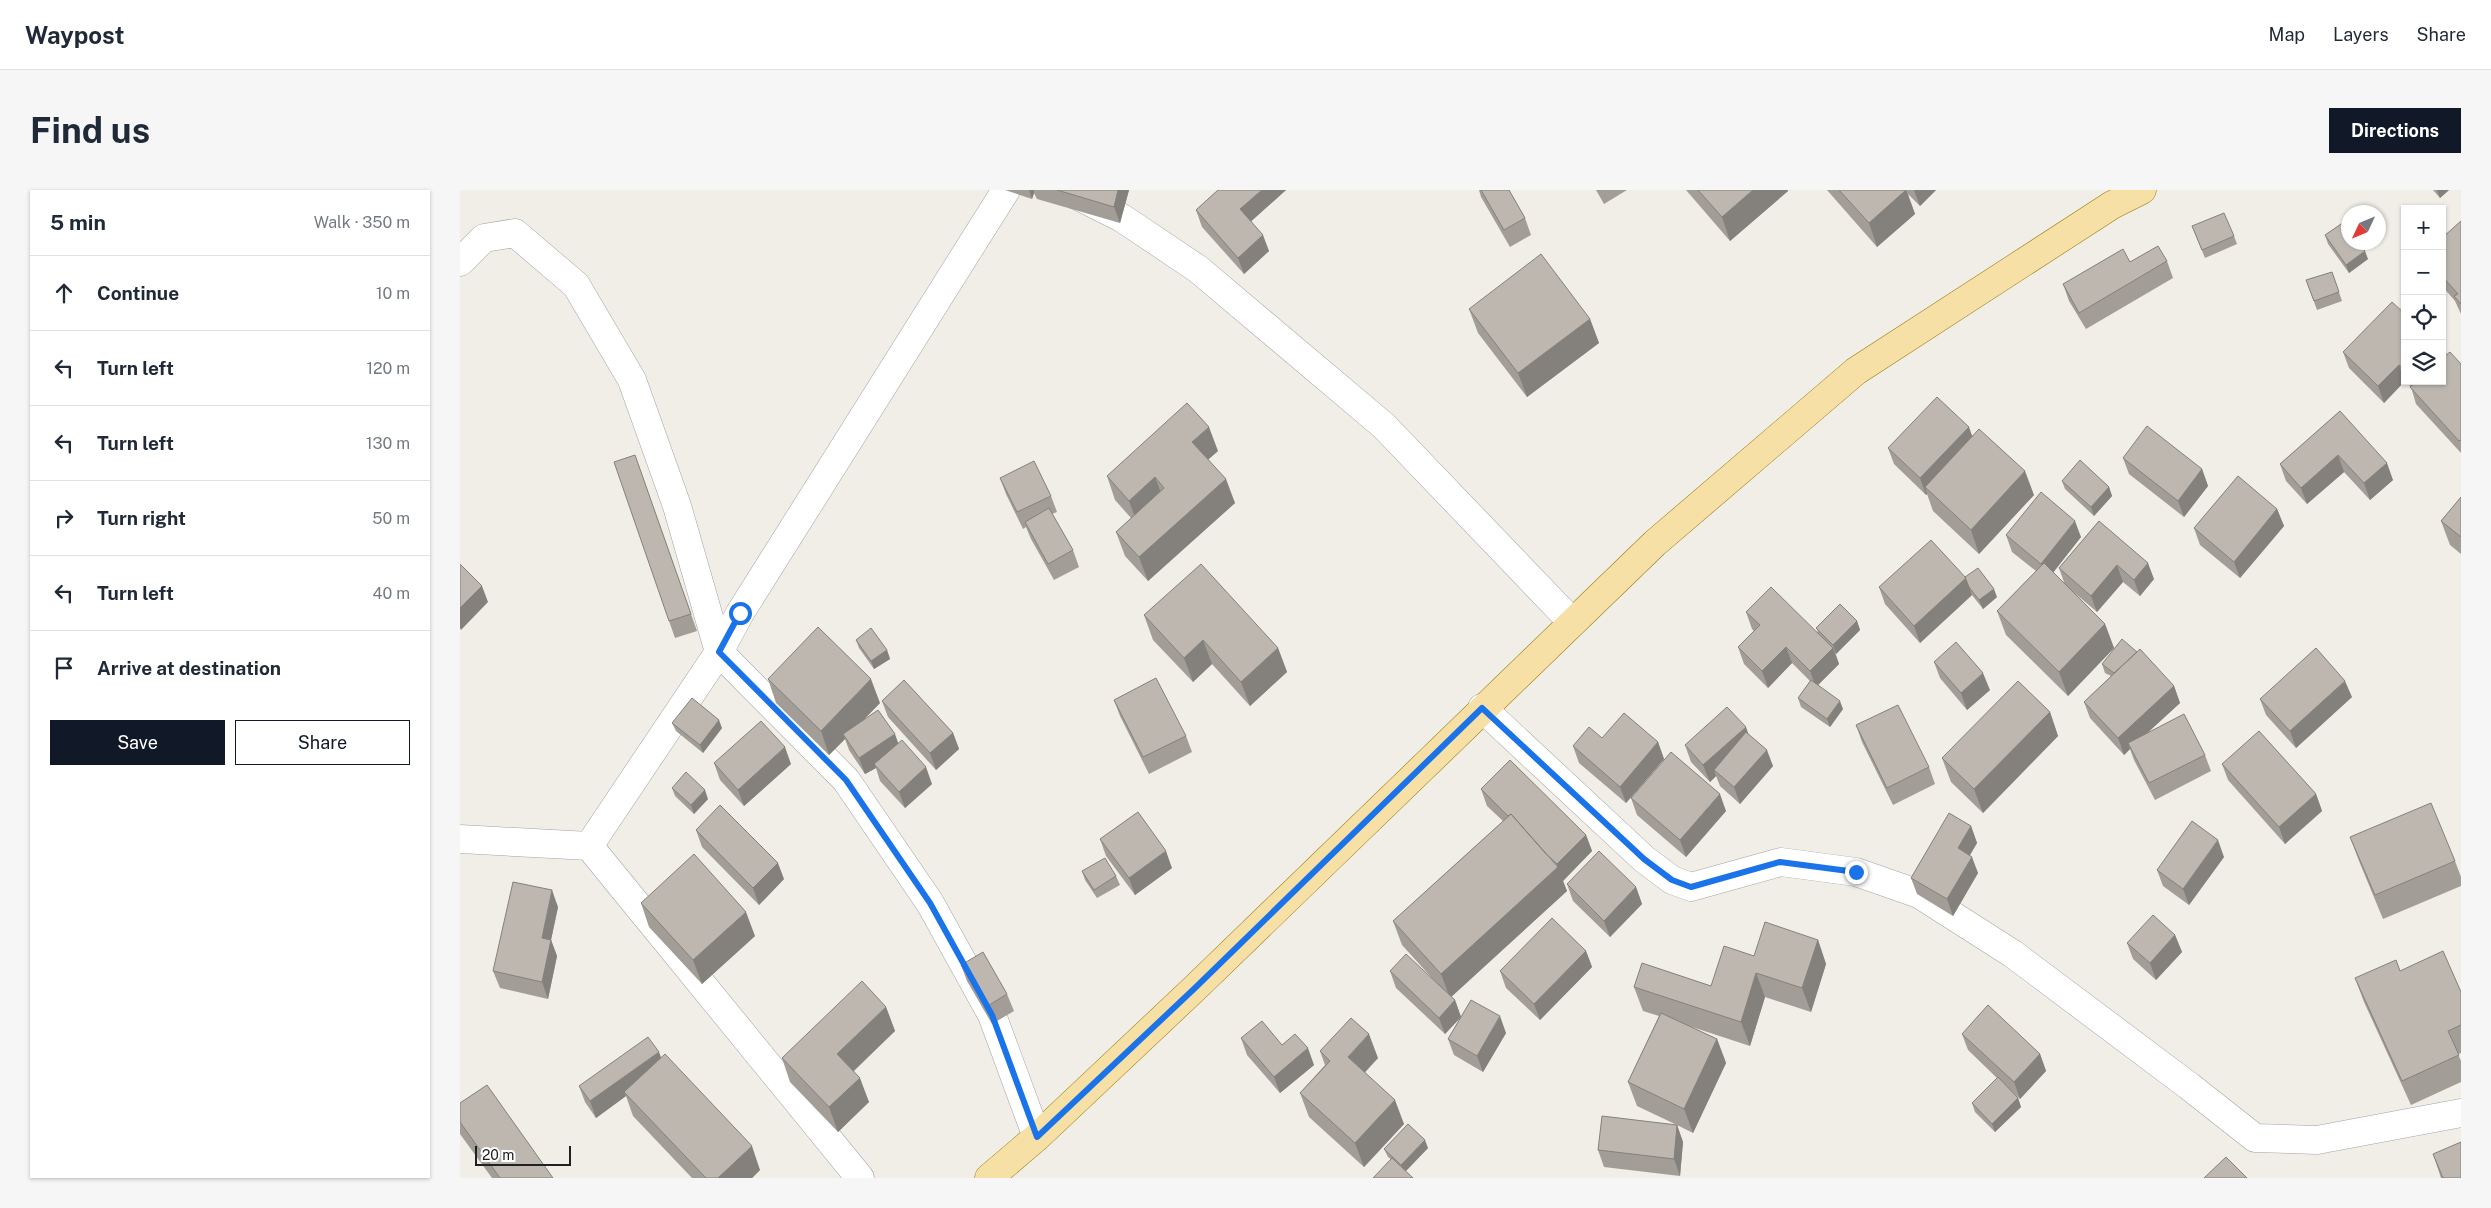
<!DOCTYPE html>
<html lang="en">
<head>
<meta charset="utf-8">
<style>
	body { margin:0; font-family:"Public Sans",sans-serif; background:#f6f6f7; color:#1f2937 }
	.controls { position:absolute; right:15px; top:15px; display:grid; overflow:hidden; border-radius:0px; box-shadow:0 1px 4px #0004 }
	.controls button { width:45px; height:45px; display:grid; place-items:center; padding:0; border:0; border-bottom:1px solid #e0e1e3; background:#fff; color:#1f2937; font:25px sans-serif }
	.compass { position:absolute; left:1881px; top:15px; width:45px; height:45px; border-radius:50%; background:#fff; box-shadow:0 1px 4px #0004; rotate:226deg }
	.scale { position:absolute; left:15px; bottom:12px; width:96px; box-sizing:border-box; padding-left:5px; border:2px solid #202020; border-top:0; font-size:14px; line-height:18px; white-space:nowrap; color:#202020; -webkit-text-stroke:4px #fff; paint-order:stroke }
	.stop { position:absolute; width:15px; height:15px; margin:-11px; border:4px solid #1a73e8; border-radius:50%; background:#fff }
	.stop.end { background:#1a73e8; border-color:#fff; box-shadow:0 1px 5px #0008 }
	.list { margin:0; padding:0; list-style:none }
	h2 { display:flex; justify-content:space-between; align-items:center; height:65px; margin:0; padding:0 20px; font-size:21px }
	h2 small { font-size:16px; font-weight:400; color:#747a83 }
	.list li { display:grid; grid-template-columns:32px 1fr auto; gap:15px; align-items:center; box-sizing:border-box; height:75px; padding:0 20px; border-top:1px solid #e0e1e3 }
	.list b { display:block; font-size:19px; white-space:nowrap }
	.list em { font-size:16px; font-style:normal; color:#747a83 }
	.actions { display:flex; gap:10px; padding:15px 20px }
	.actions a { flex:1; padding:11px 0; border:1px solid #111827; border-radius:0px; text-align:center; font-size:18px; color:#111827 }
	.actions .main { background:#111827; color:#fff }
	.icon { flex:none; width:28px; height:28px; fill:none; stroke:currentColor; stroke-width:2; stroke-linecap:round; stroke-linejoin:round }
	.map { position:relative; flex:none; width:2001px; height:988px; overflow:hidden; border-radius:0px }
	header { display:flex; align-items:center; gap:30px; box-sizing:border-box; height:70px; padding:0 25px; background:#fff; border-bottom:1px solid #e0e1e3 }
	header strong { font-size:24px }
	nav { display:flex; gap:28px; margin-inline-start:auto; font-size:18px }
	.intro { display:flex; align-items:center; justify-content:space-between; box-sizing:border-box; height:120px; padding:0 30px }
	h1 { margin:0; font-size:35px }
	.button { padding:12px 22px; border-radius:0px; background:#111827; color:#fff; font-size:18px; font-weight:700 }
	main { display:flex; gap:30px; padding:0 30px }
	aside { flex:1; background:#fff; border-radius:0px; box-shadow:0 1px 4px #0004 }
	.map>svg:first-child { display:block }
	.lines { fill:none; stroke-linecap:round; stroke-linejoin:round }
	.minor-casing { stroke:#a4a4a4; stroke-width:29 }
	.major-casing { stroke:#937b09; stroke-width:29 }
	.minor { stroke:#fff; stroke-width:28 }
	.major { stroke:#f7e0a5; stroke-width:28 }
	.wall { fill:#a39d97 }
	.shaded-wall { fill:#84807b }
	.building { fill:#bdb7b0; stroke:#84807b }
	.route { stroke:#1a73e8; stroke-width:6 }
</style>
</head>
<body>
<header>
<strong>Waypost</strong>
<nav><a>Map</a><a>Layers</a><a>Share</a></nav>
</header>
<div class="intro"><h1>Find us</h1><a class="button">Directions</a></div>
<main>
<aside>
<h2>5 min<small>Walk · 350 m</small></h2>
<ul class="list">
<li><svg class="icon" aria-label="ahead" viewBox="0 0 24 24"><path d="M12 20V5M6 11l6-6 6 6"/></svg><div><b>Continue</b></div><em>10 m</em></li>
<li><svg class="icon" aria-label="left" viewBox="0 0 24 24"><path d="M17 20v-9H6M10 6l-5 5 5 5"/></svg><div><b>Turn left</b></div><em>120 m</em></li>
<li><svg class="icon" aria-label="left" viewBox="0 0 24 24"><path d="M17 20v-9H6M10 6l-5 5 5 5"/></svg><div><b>Turn left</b></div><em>130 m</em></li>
<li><svg class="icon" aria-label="right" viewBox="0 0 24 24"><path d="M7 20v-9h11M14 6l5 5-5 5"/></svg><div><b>Turn right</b></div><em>50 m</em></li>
<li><svg class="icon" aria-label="left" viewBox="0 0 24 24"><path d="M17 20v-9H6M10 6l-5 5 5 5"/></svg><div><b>Turn left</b></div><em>40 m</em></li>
<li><svg class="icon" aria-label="arrive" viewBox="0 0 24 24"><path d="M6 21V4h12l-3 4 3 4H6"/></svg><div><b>Arrive at destination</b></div></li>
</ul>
<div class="actions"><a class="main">Save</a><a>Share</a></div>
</aside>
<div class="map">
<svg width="2001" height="988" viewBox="0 0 2001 988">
	<rect width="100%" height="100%" fill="#f0eee7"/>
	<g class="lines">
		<!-- minor casing -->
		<g class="minor-casing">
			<path id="minor" d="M606,0L662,28L738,79L924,236L1112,432
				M0,72L24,48L55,43L116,95L172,190L217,316L259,462L386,590L470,713L532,825L577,947
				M1022,518L1184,669L1212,690L1231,697L1321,672L1396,682L1459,704L1553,764L1729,896L1795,948L1857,950L2001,923
				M0,649L129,656
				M400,988L129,656L259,462L280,423L546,0"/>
		</g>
		<!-- major casing -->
		<g class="major-casing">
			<path id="major" d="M529,988L577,947L736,797L1195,353L1396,181L1652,15L1682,0"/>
		</g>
		<!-- minor -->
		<use href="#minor" class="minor"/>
		<!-- major -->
		<use href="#major" class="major"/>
	</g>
	<!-- wall -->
	<path class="wall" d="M545,0H669L660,33L577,9L574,3L572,9Z
		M758,0H826L791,31L809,61L784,84L742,37L736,20Z
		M1019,0H1049L1065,28L1071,45L1050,57L1021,7Z
		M1136,0H1167L1144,14Z
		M1226,0H1328V1L1270,51Z
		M1367,0H1476L1460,16L1448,4L1455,24L1417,57Z
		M1973,0H1989L1980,8Z
		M2001,31V124L1995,111L1982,96V48Z
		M1732,36L1774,46L1777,54L1745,68Z
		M1865,45L1908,69L1889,83L1868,54Z
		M1707,71L1713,88L1626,139L1609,111L1603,94L1670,72Z
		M1872,82L1882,111L1857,120L1846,90Z
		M1009,119L1130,129L1139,153L1067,207L1018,143Z
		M1945,124V191H1982V168L2001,174V263L1956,214L1951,197L1945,191L1924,213L1889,178L1883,162Z
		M1880,221L1933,290L1910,310L1884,282L1847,314L1826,291L1820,274Z
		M1513,245L1574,305L1519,364L1473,321L1467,304L1466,305L1434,274L1428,258Z
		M758,261L748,269L775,313L688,391L665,366L656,342L671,328L655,310L647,286Z
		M175,265L237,441L215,448L209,431Z
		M1663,268L1742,279L1748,296L1724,327L1669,284Z
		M540,288L591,306L597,322L592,324L613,360L619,377L594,390L571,349L566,337L563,339L546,304Z
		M1602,291L1649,297L1652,306L1634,326L1605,299Z
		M2001,307V364L1990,355L1981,331Z
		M1817,319L1824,336L1780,388L1740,355L1734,338Z
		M1639,331L1694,389L1680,406L1663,392L1637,422L1605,395L1599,378Z
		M1546,345L1621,347L1593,383L1645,434L1654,458L1608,506L1546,445L1537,421L1576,381L1552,362Z
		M1505,387L1537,407L1523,419L1512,405L1460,453L1425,414L1419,397Z
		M1286,422L1358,442L1356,438L1397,431L1400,440L1376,464L1375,462L1379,474L1358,495L1383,519L1370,537L1341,517L1338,508L1350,491L1332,473L1308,498L1284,474L1278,457L1294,441L1292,439Z
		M684,425L818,458L827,482L790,516L752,474L733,492L693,450Z
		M396,450L427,460L430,469L414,479L399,458Z
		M1474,472L1530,500L1507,520L1480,488Z
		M1642,474L1714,496L1720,513L1687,543L1745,565L1751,581L1695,610L1674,570L1670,559L1664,565L1630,528L1624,512L1651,486L1645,483Z
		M308,489L420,513L404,529L438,553L472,594L445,618L420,591L416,578L405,584L389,560L385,549L369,565L316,513Z
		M1892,507L1836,558L1806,525L1800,509Z
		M654,510L726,546L732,562L689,584L660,526Z
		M422,511L493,543L499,559L476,580L428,527Z
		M1590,522L1598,546L1523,623L1491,592L1482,568Z
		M212,533L262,538L243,563L216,541Z
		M1396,535L1469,577L1475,594L1433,615L1402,552Z
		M1288,544L1313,576L1280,614L1260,596L1256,586L1250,592L1231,572L1225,555Z
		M1142,548L1198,552L1204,569L1166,613L1119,573L1113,556Z
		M254,573L331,574L284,616L260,590Z
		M1762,574L1856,604L1862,621L1825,654L1768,590Z
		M212,598L248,609L234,624L215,606Z
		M1021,599L1126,645L1132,661L1103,691L1107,701L991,807L995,810L1001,827L1046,843L1023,882L994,865L988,849L1001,827L985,844L936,798L930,781L971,787L942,755L933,731L1043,631L1027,616Z
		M1171,608L1266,621L1226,667L1177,625Z
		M1511,636L1517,653L1510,665L1518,683L1493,726L1457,704L1451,688Z
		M236,640L324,689L299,715L242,657Z
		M1890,647L1995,671L2001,687V696L1923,729L1899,671Z
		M640,649L712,678L675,705L646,666Z
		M1764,667L1729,715L1703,696L1697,680Z
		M622,681L656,686L660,695L637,708L625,690Z
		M1107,694L1176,697L1182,714L1150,747L1113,711Z
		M181,713L295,746L242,794L189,737Z
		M98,717L91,750L97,766L88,809L40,798L33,781Z
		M1715,745L1722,762L1696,790L1673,769L1667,753Z
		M1358,750L1366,774L1351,822L1305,807L1290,856L1229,836L1257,849L1266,873L1233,943L1217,935L1223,952L1220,986L1144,977L1138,960L1217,935L1177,916L1168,892L1199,826L1183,821L1174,797L1251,796L1294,766Z
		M1126,761L1132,777L1080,830L1046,798L1040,781Z
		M501,775L547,804L554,821L532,834L507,791Z
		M1940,781L2001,802V863L1998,864L2001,871V892L1951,915L1904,812L1895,788Z
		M426,817L435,841L394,881L409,912L378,942L330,892L322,868Z
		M1502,844L1580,864L1586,881L1560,909L1548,898L1558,908L1561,917L1535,942L1515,922L1512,913L1537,888L1508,860Z
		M781,848L822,855L854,875L820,903L787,865Z
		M860,861L918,868L905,882L944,934L904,977L849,927L840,903L865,875Z
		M201,867L300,980L292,988H232L173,926L166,906L136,928L125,912L119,896Z
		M0,913L93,988H32L0,944Z
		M968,958L946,981L928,967L924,959Z
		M1973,964L2001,988H1981Z"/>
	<!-- shaded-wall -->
	<path class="shaded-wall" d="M569,0H574V3L572,9Z
		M658,0H669L660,33L654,17Z
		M802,0H826L786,36L780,19Z
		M1293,0H1328V1L1270,51L1262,27Z
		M1446,0L1455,24L1417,57L1409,33Z
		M1454,0H1476L1460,16Z
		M1977,0H1989L1980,8Z
		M803,45L809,61L784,84L778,68Z
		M1905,61L1908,69L1889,83L1886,75Z
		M1130,129L1139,153L1067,207L1058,183Z
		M1939,175L1945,191L1924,213L1918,196Z
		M749,237L758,261L741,276L732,252Z
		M1509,237L1515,254L1465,297L1467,304L1466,305L1460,288Z
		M1878,265L1884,282L1847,314L1841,298Z
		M1927,273L1933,290L1910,310L1904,293Z
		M1742,279L1748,296L1724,327L1718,311Z
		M1565,281L1574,305L1519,364L1511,340Z
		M695,287L704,311L678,335L669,311Z
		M766,289L775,313L688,391L679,367Z
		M1649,297L1652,306L1634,326L1631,317Z
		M1817,319L1824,336L1780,388L1774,372Z
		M1615,331L1621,347L1587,390L1581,374Z
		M1688,373L1694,389L1680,406L1674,390Z
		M1657,375L1663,392L1637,422L1631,406Z
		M1506,388L1512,405L1460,453L1454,436Z
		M22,396L28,412L1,440L0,438V418Z
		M1534,399L1537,407L1523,419L1519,410Z
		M1397,431L1400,440L1376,464L1373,455Z
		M1645,434L1654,458L1608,506L1599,482Z
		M743,450L752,474L733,492L724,468Z
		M1326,457L1332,473L1308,498L1302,481Z
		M818,458L827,482L790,516L781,492Z
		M1373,458L1379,474L1356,497L1350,481Z
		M427,460L430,469L414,479L411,471Z
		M1523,483L1530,500L1507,520L1501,503Z
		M411,489L420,513L386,548L383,544L385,549L369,565L361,541Z
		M1885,491L1892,507L1836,558L1830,541Z
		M1714,496L1720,513L1671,558L1668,553L1670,559L1664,565L1658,548Z
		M1380,511L1383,519L1370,537L1367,529Z
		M1590,522L1598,546L1523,623L1514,599Z
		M259,530L262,538L243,563L240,555Z
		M1286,537L1292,554L1254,580L1256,586L1250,592L1243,575Z
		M493,543L499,559L476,580L470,563Z
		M435,544L441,561L414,574L416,578L405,584L399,568Z
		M1198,552L1204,569L1166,613L1160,597Z
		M325,557L331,574L284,616L278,600Z
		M1307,560L1313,576L1280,614L1274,597Z
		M466,577L472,594L445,618L439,602Z
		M245,600L248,609L234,624L231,615Z
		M1260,604L1266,621L1226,667L1220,650Z
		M1856,604L1862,621L1825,654L1819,637Z
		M1511,636L1517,653L1504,675L1498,658Z
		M1126,645L1132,661L1103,691L1107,701L990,808L981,784L1098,677L1097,674Z
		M1758,650L1764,667L1729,715L1723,699Z
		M706,661L712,678L675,705L669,688Z
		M1512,667L1518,683L1493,726L1487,709Z
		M318,673L324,689L299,715L293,698Z
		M1176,697L1182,714L1150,747L1144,731Z
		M92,700L98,717L91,750L97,766L88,809L82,792V748Z
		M286,722L295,746L242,794L233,770Z
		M1715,745L1722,762L1696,790L1690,773Z
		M1358,750L1366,774L1351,822L1342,798Z
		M1126,761L1132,777L1080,830L1074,814Z
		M1296,783L1305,807L1290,856L1281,832Z
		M995,810L1001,827L985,844L979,828Z
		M426,817L435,841L386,888L377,864Z
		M1040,826L1046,843L1023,882L1017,866Z
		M909,844L918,868L897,891L888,867Z
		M1257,849L1266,873L1233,943L1224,919Z
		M848,858L854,875L820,903L814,887Z
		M199,862L205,878L164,902L166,906L136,928L130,911Z
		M1580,864L1586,881L1560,909L1554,892Z
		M400,888L409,912L378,942L369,917Z
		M1558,908L1561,917L1535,942L1532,934Z
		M935,910L944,934L904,977L895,953Z
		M1217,935L1223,952L1220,986L1214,969Z
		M965,950L968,958L944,983L941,975Z
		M292,956L300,980L292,988H258Z"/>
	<!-- building -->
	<path class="building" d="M597,0H658L654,17Z
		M758,0H802L780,19L803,45L778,68L736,20Z
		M1021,0H1049L1065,28L1044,40Z
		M1238,0H1293L1262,27Z
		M1379,0H1446L1409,33Z
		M1764,23L1774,46L1742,60L1732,36Z
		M2001,31V114L1994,106L1998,104L1982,86V48Z
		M1884,32L1888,38V52H1899L1905,61L1886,75L1865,45Z
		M1698,56L1707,71L1619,123L1603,94L1663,59L1670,72Z
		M1081,64L1130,129L1058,183L1009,119Z
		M1872,82L1879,102L1854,111L1846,90Z
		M1932,112L1945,124V180L1939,175L1918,196L1883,162Z
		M1990,162L2001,174V250L1999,251L1950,197L1957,191H1982V168Z
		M1477,207L1509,237L1460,288L1428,258Z
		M727,213L749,237L732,252L766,289L679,367L656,342L704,298L695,287L669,311L647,286Z
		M1880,221L1927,273L1904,293L1878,265L1841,298L1820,274Z
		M1687,236L1742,279L1718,311L1663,268Z
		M1519,239L1565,281L1511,340L1465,297Z
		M175,265L231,424L209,431L154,272Z
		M1620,270L1649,297L1631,317L1602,291Z
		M574,271L591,306L557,322L540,288Z
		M1778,286L1817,319L1774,372L1734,338Z
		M1581,302L1615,331L1581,374L1546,345Z
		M2001,307V347L1981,331Z
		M589,318L613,360L588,374L565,332Z
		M1639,331L1688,373L1674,390L1657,375L1631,406L1599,378Z
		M1471,350L1506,388L1454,436L1419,397Z
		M1584,373L1645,434L1599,482L1537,421Z
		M0,374L22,396L0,418Z
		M741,374L818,458L781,492L743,450L724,468L684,425Z
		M1518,378L1534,399L1519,410L1509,397L1505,387Z
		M1311,397L1373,458L1350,481L1326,457L1302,481L1278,457L1300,435L1286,422Z
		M1380,414L1397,431L1373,455L1356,438Z
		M358,437L411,489L361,541L308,489Z
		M411,438L427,460L411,471L396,450Z
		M1662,449L1677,462L1654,483L1642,474Z
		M1496,452L1523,483L1501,503L1474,472Z
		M1856,458L1885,491L1830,541L1800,509Z
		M1680,459L1714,496L1658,548L1624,512Z
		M696,488L726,546L683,567L654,510Z
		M444,490L493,543L470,563L422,511Z
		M1351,490L1380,511L1367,529L1338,508Z
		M1558,491L1590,522L1514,599L1482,568Z
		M232,508L259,530L240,555L212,533Z
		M1438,515L1469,577L1427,598L1396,535Z
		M1267,517L1286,537L1243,575L1225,555Z
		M418,520L435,544L399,568L383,544Z
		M1164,523L1198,552L1160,597L1113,556L1129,537L1142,548Z
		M1724,524L1745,565L1689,593L1668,553Z
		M301,531L325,557L278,600L254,573Z
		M1799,541L1856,604L1819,637L1762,574Z
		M1286,542L1307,560L1274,597L1254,580Z
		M442,550L466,577L439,602L414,574Z
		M1211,562L1260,604L1220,650L1171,608Z
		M1050,570L1126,645L1097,674L1086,664L1051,624L1048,626L1021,599Z
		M226,582L245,600L231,615L212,598Z
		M1971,613L1995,671L1915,705L1890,647Z
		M260,615L318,673L293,698L236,640Z
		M678,622L706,661L669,688L640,649Z
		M1489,623L1511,636L1498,658L1512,667L1487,709L1451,688Z
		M1051,624L1098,677L981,784L933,731Z
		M1732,631L1758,650L1723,699L1697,680Z
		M1139,661L1176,697L1144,731L1107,694Z
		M234,664L286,722L233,770L181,713Z
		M645,668L656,686L634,700L622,681Z
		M53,692L92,700L82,748L91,750L82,792L33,781Z
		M1693,725L1715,745L1690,773L1667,753Z
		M1092,728L1126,761L1074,814L1040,781Z
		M1305,732L1358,750L1342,798L1296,783L1281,832L1174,797L1182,773L1251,796L1264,756L1294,766Z
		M1983,761L2001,802V835L1988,841L1999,865L1942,891L1895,788L1936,770L1940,781Z
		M523,762L547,804L526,817L501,775Z
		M946,764L995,810L979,828L930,781Z
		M402,791L426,817L377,864L400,888L369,917L322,868Z
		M1011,810L1040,826L1017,866L988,849Z
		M1528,815L1580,864L1554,892L1502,844Z
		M1201,823L1257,849L1224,919L1168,892Z
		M891,828L909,844L888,867L935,910L895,953L840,903L870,871L860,861Z
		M802,831L822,855L835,844L848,858L814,887L781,848Z
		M188,847L199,862L130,911L119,896Z
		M205,864L292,956L258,988H246L164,902Z
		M1538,887L1558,908L1532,934L1512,913Z
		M27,895L93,988H40L0,932V913Z
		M1142,926L1217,935L1214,969L1138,960Z
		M948,934L965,950L941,975L924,959Z
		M2001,952V988H1983L1973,964Z
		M1766,967L1787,988H1744Z
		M932,968L953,988H913Z"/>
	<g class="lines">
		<!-- route -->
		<path class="route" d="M280,423L259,462L386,590L470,713L532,825L577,947L736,797L1022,518L1184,669L1212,690L1231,697L1320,672L1396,682"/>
	</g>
</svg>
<div class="controls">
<button>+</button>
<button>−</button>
<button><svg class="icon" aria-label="locate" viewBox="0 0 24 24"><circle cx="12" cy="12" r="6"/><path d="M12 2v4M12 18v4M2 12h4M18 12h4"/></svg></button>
<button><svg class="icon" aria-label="layers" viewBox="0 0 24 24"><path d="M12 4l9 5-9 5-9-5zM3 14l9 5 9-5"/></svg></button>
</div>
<svg class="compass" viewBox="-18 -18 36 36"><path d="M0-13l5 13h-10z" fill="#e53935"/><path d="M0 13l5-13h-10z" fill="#747a83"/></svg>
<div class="scale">20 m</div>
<div class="stop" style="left:280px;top:423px"></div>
<div class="stop end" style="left:1396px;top:682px"></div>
</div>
</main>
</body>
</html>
